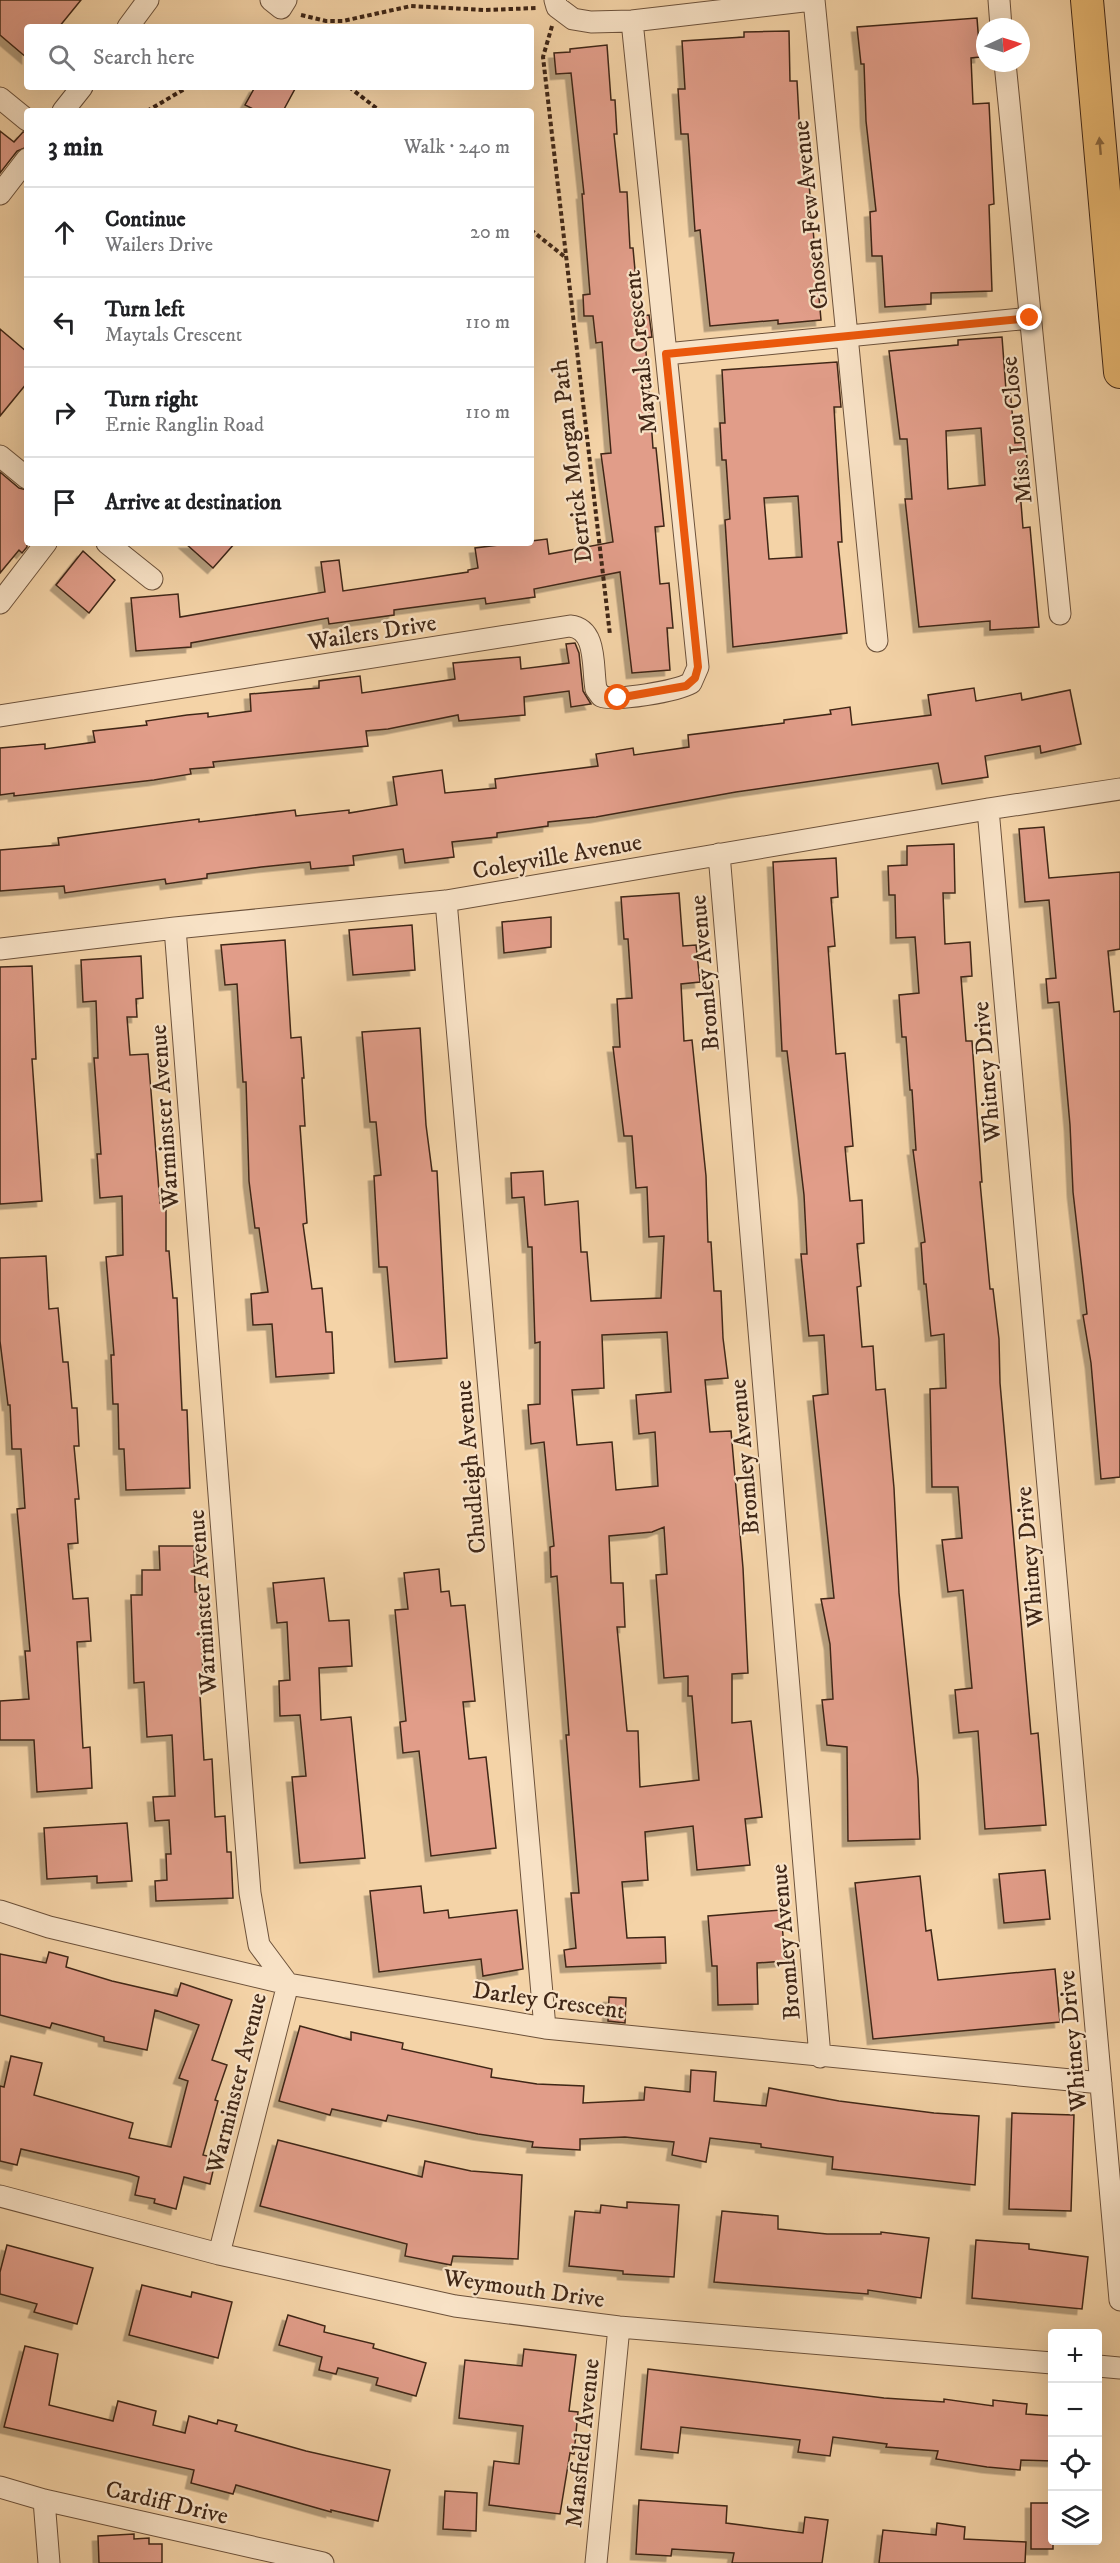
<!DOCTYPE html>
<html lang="en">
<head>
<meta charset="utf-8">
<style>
	body { margin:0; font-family:"IM FELL DW Pica",serif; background:#f2f2f2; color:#202124 }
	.controls { position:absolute; right:18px; bottom:18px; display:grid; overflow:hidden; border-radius:6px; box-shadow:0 6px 24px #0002 }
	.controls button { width:54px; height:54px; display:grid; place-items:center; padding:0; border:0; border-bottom:2px solid #e0e0e0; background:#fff; color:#202124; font:30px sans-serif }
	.compass { position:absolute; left:976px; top:18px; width:54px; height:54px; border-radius:50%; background:#fff; box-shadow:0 6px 24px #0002; rotate:86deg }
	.stop { position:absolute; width:18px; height:18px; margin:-14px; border:4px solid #ea580c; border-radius:50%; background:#fff }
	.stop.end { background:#ea580c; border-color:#fff; box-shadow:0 2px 6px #0008 }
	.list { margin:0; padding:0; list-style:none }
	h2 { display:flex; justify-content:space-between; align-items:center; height:78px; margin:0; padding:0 24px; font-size:26px }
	h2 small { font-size:20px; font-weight:400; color:#757577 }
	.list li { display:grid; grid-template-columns:39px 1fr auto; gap:18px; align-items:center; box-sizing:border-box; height:90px; padding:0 24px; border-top:2px solid #e0e0e0 }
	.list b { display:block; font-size:22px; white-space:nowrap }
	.list p { margin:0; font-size:20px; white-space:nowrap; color:#757577 }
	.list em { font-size:20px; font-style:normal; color:#757577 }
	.icon { flex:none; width:33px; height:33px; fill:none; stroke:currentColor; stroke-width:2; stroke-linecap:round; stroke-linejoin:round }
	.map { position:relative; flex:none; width:1120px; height:2563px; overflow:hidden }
	.search { position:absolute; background:#fff; box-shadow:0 6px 24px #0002; left:24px; top:24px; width:510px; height:66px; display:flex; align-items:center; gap:15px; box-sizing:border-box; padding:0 21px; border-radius:6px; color:#757577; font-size:22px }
	.panel { position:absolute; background:#fff; box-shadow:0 6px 24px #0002; left:24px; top:108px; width:510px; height:438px; border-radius:6px }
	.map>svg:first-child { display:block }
	.building { fill:#e19d89; stroke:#402717; stroke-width:1.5; fill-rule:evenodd; filter:url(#shadow) }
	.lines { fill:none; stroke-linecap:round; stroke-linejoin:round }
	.minor-casing { stroke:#6d523b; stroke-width:23 }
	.highway-casing { stroke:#402717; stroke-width:34 }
	.path { stroke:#402717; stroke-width:4; stroke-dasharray:4.5 3; stroke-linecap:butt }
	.minor { stroke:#f8e2c6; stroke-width:21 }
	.highway { stroke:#eaba74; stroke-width:32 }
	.oneway { fill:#8c6941 }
	.route { stroke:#ea580c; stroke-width:8 }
	.labels { text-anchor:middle; stroke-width:4.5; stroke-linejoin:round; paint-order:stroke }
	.street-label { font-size:24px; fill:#402717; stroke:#f8e2c6 }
</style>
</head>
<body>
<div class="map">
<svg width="1120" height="2563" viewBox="0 0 1120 2563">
	<defs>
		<filter id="shadow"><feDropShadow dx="-5.5" dy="5.5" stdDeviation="0" flood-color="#0004"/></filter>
	</defs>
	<rect width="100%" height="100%" fill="#f4d3a7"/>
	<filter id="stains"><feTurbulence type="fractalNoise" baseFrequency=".00333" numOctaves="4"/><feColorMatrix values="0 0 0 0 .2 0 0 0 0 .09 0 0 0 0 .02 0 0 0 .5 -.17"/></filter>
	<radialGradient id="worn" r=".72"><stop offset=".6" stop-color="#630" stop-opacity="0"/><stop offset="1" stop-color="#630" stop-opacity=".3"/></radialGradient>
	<!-- building -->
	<path class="building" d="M0,0H81L59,27H27V58L0,35Z
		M977,18L980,57L971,58L973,104L989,103L994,204L989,205L992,291L931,293V304L885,307L882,256H872L870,212L876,211L866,121L864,64H861L857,27Z
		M789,31L790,81H797L800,135L805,172H808L821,320L778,324V320L710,326L700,230L695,231L688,134H681L678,89H685L682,41L744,37V32Z
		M607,45L611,100H615L617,134H614L620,192H627L630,248H633L637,292L640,291L641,316L649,315L652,337L645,338L653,448H656L664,526L655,527L660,584L669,583L673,628H667L670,670L632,673L620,572L534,589L535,597L486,604L485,598L394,610V615L329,624L328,618L191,643V647L136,651L131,598L178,594L180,617L325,592L321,562L339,560L343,591L468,572V570L478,568L475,548L547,539L549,554L613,542L601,454L611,453L602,342L596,343L593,316H584L583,295L590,294L582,194H584L571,73L556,74L554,53L570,52V49Z
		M255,87H296L283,111H257L245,105Z
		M0,131L14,142L23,132H27V147L17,151L0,173Z
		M0,329L27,352V383L0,416Z
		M1002,337L1006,390L1010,389L1015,443L1026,442L1028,477L1019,478L1023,528L1030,527L1039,627L990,630V621L919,627L905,499H912L907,439H900L889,351L958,345V340ZM981,428L985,485L948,489L946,431Z
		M837,362L841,407H834L842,542H838L847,633L733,647L725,520L730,519L726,460H722L720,423H725L722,370ZM798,496L802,557L769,559L764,498Z
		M0,472L19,488L27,490V547L22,553L19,550L0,573Z
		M185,543H235L213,568Z
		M83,551L115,580L89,613L56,585Z
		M575,643L579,653L583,691L591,704L571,707L569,691L524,697L525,715L459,721L458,715L388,729L366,731L368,746L213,762L214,767L190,769L191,774L154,780L14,796V793L0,795V748L45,744V749L95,742L93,731L147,725L146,721L187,715L208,713V717L251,711L250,694L319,688V681L360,676L362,693L455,679L453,663L520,657L521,669L569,663L566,644Z
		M974,688L976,701L1021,693L1022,700L1070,690L1081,744L1041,753L1040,746L985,756L988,777L942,784L938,763L736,792L596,817L548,822V826L497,833V837L452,842L454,857L405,863L403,849L353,856L354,865L311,869L310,862L261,867L207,874V878L166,884L165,879L65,893L64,886L0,891V850L59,845L58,838L199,819V822L295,810L296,816L349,810V813L397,805L393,777L442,770L445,793L496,788L495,779L598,766L596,754L633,748L634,755L689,747L688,735L784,723V720L831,714L830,710L850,707L852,725L931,715L928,695Z
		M1044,827L1049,878L1120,872V949L1108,951L1114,1012L1120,1011V1477L1101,1479L1091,1363L1083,1315L1087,1314L1073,1192L1070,1125L1059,1002L1048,1003L1046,979L1056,978L1049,900L1025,902L1019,829Z
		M954,844L955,893H943L945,944L970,942L972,976L961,977L966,1041H972L982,1182H980L990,1289H993L999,1339L1000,1383L1031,1734L1038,1733L1046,1825L985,1829L978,1731L959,1733L955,1690L972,1688L963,1590L948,1592L942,1540L962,1538L958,1487H932L930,1389L946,1388L944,1334L931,1336L926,1284H924L921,1243L925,1242L913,1150H916L912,1090H910L906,1037H902L899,995L919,993L915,937L896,938L895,895H889L888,866L907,865V846Z
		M836,858L838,897L831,898L835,946L828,947L836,1054L845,1053L853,1146L845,1147L850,1201L862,1200L864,1243L857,1244L861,1286L857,1287L862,1347L873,1346L876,1390L885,1389L894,1488L899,1593L918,1779L920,1839L848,1841L847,1747L827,1745L822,1700L833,1699L830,1644L821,1599L834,1598L813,1396L828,1394L824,1335L809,1336L801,1254H807L804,1195L787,1051H782L773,862Z
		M679,893L683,946L696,945L700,982L681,984L684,1041L692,1040L706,1176L708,1242H711L714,1291H721L723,1338L728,1378L705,1380L710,1432L731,1431L743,1568L748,1673L732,1674V1723L751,1721L762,1817L745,1819L750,1865L697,1870L693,1826L645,1832L648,1880L622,1882L627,1938L665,1937L666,1963L566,1967L564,1950L576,1948L571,1893H579L566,1735H569L557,1576L551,1577L550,1547L554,1546L544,1442L531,1444L528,1405L540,1404V1342L535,1343L532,1247H528L524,1197L512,1198L511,1173L543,1171L545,1205L578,1201L581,1252H587L591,1301L661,1298L664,1236L649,1237L647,1187L636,1188L632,1136H624L613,1047H620L617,999L632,998L628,939H624L621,897ZM667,1332L671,1392L636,1395L639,1434L655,1432L658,1486L616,1490L612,1442L577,1445L572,1390L604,1388L602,1335ZM664,1527L667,1574L656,1575L664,1678L688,1676V1696H692L699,1780L640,1787L638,1731H627L617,1627H625L623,1583H611L609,1536L652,1532Z
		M551,917V947L504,953L502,922Z
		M412,925L415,970L353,975L349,930Z
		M285,940L291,1038L301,1037L304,1078H302L305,1126H300L307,1223L303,1224L312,1289L322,1288L326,1332H332L334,1373L276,1377L272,1324L253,1325L251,1294L268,1292L259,1228H255L249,1181L246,1082H243L237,984L225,985L221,945Z
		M141,956L143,998L136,999L137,1017H127L130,1055L148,1054L160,1203H166V1251H169L173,1298H177L182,1410H187L190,1488L126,1490L124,1449H119L118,1404H113L111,1355H114L106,1257L123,1255L122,1196L100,1198L97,1154H101L94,1058H98L96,1001L83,1002L81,960Z
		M32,966L36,1059H32L42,1201L0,1204V967Z
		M420,1028L426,1125L432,1171H437L447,1358L395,1362L387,1267H379L374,1176L381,1175L376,1122H370L362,1032Z
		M46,1256L49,1309L58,1308L63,1362H68L72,1408H77L79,1446H74L79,1499H75L78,1543L68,1544L73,1599L88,1598L91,1641L77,1642L83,1748L90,1747L92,1788L37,1792L34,1740H0V1701L29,1699L25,1651H30L17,1509L25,1508L21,1449H12L10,1405H8L0,1341V1258Z
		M159,1546H194L195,1592H200L203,1678L199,1679L204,1760L212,1759L215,1817L225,1816L227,1852H231L233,1898L156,1901L155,1881L167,1880L166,1854H171L169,1820L155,1821L153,1797L175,1796L172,1735L147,1737L144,1682L134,1683L131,1595H142V1570H160Z
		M439,1569L441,1592L449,1591L451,1606L465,1605L475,1701L463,1702L469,1759L486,1757L496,1848L431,1856L419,1751L403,1753L400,1722L406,1721L395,1610L408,1609L404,1573Z
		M324,1578L329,1621L349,1620L352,1666L319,1668L321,1720L351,1717L365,1858L300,1863L292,1777L306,1776L300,1715L280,1716L279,1681L290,1680L287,1622L277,1623L273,1583Z
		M127,1823L132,1881L97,1883V1876L47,1879L44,1828Z
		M1045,1870L1050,1919L1004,1923L999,1874Z
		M920,1876L926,1931L931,1930L938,1980L1055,1969L1060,2022L873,2039L855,1883Z
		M421,1886L424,1913L448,1910L449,1918L517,1910L523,1969L483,1976L481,1959L379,1972L370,1891Z
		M781,1910L785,1961L757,1963L758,2004L718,2005L717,1966H712L708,1916Z
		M49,1952L68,1957L66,1967L112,1981L177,1996L181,1983L232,2000L212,2060L227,2065L215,2100L218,2101L203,2155L216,2158L210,2184L184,2177L176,2209L154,2203L155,2199L135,2195L139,2177L130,2174L21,2149L17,2165L0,2161V2086L4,2087L11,2056L42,2063L34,2095L133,2123L129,2138L171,2147L188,2081L179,2078L199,2025L155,2010L147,2050L104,2041V2037L52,2023L50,2028L0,2015V1954L46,1963Z
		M609,1997L626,1998L625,2023L608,2021Z
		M300,2026L351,2040V2032L403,2043L402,2049L492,2069L491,2077L537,2084L584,2086L583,2103L644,2100L645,2087L690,2092L691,2070L716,2072L714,2101L766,2106L769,2088L839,2101L934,2113L979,2116L975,2185L832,2169L833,2157L761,2147V2144L710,2138L706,2162L672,2155L674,2142L625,2137L580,2139V2150L532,2147L533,2142L478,2134L388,2115L386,2121L332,2109L330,2115L279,2101Z
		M1012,2113L1074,2115L1071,2211L1009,2209Z
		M278,2140L422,2177L425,2161L471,2171L522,2175L518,2259L453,2256L451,2265L405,2256L407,2244L260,2206Z
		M627,2202L679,2205L674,2277L623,2274V2271L569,2266L575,2211L600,2213L601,2205L627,2208Z
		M722,2211L778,2216V2229L827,2234H881V2232L929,2238L921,2298L868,2290V2294L714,2282Z
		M976,2240L1029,2244V2249L1088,2257L1082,2309L972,2298Z
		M7,2245L93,2268L77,2324L34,2312L37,2304L0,2294V2272Z
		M142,2285L191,2297L192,2292L232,2302L218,2358L129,2335Z
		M288,2315L325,2326L324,2332L374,2344L373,2348L426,2363L416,2396L376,2385L378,2378L338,2368L336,2374L319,2370L322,2357L279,2345Z
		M25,2346L58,2354L49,2405L113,2421L118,2401L156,2411L153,2425L185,2433L189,2416L217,2424L218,2420L237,2425L235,2431L306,2451L390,2470L378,2521L331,2510V2512L236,2485L233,2494L191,2483L194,2470L4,2427Z
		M524,2349L576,2355L569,2411L578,2412L574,2454L570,2453L560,2514L489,2505L494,2461L519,2464L523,2426L459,2418L465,2360L522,2366Z
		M648,2369L884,2398L944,2402V2399L993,2406V2400L1027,2404L1026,2414L1053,2416V2461L1021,2460L1020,2470L987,2467L936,2459L938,2451L886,2447L887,2444L833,2437L830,2456L798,2452L800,2440L681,2427L678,2453L641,2449Z
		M445,2491L477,2493L476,2531L443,2529Z
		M639,2500L727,2506L726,2523L803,2533L805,2517L828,2520L822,2563H732L734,2553L672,2549L671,2556L636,2554Z
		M1031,2503H1053V2549H1031Z
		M937,2523L965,2527L964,2539L1026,2542L1025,2563H879L883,2530L936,2535Z
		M134,2534V2539L149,2538V2544H162V2563H99L98,2536Z"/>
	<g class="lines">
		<!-- minor casing -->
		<g class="minor-casing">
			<path id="minor" d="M271,0L281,8L286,0
				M555,0L557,7L573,19L591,22L632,21L812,0
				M814,0L877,641
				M999,0L1001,27
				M128,27L148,0
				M1005,63L1060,614
				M0,98L27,120
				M63,111L82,87
				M0,194L27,159
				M666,354L1030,318
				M0,456L27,478
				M107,543L152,579
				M0,603L46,543
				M0,716L570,626C598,629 592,668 596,689L601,696C615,702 677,691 691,683L698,667L632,21
				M988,809L1120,2300
				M719,854L820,2057
				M446,901L545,2028
				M175,928L250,1893L259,1945L288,1984L219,2254
				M0,949L175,928L446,901L988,809L1120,789
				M0,1911L49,1927L288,1984L545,2028L1101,2083
				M0,2196L219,2254L455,2306L619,2327L1052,2363
				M1098,2366L1120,2368
				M0,2487L44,2500L323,2563
				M44,2500L49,2563
				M596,2563L619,2327"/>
		</g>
		<!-- highway casing -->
		<g class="highway-casing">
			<path id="highway" d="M1087,0L1120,372"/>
		</g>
		<!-- path -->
		<path class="path" d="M301,15L326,21H343L411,6L485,10L537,8
			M552,26L543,57L610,635
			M349,87L380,111
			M147,111L188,87
			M531,230L565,257"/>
		<!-- minor -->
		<use href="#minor" class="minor"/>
		<!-- highway -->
		<use href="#highway" class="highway"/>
	</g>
	<!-- one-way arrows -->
	<defs><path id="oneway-solid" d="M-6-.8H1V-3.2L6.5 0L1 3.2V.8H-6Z" transform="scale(1.5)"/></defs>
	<use class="oneway" href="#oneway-solid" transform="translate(1100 146) rotate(-95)"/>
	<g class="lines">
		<!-- route -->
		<path class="route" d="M618,698L686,686L695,678L698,667L666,354L1030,318"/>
	</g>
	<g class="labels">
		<!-- street labels -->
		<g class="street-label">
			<text transform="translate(810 215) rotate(-96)" y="8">Chosen Few Avenue</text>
			<text transform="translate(640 352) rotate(-96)" y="8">Maytals Crescent</text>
			<text transform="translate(1016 430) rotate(-96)" y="8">Miss Lou Close</text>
			<text transform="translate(571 461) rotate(-97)" y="8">Derrick Morgan Path</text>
			<text transform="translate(372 632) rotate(-9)" y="8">Wailers Drive</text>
			<text transform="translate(557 856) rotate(-10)" y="8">Coleyville Avenue</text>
			<text transform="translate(704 973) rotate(-95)" y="8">Bromley Avenue</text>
			<text transform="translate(986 1072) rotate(-95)" y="8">Whitney Drive</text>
			<text transform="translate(164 1117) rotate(-94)" y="8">Warminster Avenue</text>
			<text transform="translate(744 1457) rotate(-95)" y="8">Bromley Avenue</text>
			<text transform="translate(470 1467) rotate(-95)" y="8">Chudleigh Avenue</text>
			<text transform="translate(1029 1557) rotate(-95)" y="8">Whitney Drive</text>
			<text transform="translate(202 1602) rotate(-94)" y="8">Warminster Avenue</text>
			<text transform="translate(785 1942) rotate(-95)" y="8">Bromley Avenue</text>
			<text transform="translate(549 2000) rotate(8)" y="8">Darley Crescent</text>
			<text transform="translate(1072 2041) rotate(-95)" y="8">Whitney Drive</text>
			<text transform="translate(236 2083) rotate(-76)" y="8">Warminster Avenue</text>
			<text transform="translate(524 2288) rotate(8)" y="8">Weymouth Drive</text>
			<text transform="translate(582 2443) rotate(-84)" y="8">Mansfield Avenue</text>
			<text transform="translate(167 2502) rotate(13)" y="8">Cardiff Drive</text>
		</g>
	</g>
	<rect width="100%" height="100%" filter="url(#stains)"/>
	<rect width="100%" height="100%" fill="url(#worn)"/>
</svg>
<div class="controls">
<button>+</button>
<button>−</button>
<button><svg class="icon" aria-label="locate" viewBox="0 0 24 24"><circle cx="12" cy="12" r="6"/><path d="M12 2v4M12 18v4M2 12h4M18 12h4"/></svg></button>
<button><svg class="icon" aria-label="layers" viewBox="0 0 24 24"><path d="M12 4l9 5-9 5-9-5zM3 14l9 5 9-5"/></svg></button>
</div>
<svg class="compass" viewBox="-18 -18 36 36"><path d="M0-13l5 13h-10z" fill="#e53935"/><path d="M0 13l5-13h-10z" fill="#757577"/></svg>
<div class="stop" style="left:618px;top:698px"></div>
<div class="stop end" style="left:1030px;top:318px"></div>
<div class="search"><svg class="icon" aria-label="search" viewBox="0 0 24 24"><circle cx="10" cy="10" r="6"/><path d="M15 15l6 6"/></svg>Search here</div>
<section class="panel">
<h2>3 min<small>Walk · 240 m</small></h2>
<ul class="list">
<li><svg class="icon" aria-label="ahead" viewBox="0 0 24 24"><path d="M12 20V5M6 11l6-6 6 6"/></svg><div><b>Continue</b><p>Wailers Drive</p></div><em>20 m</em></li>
<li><svg class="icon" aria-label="left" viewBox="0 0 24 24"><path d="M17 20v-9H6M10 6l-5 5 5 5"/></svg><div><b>Turn left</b><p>Maytals Crescent</p></div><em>110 m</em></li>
<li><svg class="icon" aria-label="right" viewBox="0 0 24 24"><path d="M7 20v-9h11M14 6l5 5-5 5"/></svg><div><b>Turn right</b><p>Ernie Ranglin Road</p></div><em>110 m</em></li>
<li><svg class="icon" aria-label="arrive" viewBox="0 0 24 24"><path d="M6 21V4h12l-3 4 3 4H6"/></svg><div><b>Arrive at destination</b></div></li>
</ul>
</section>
</div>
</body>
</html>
